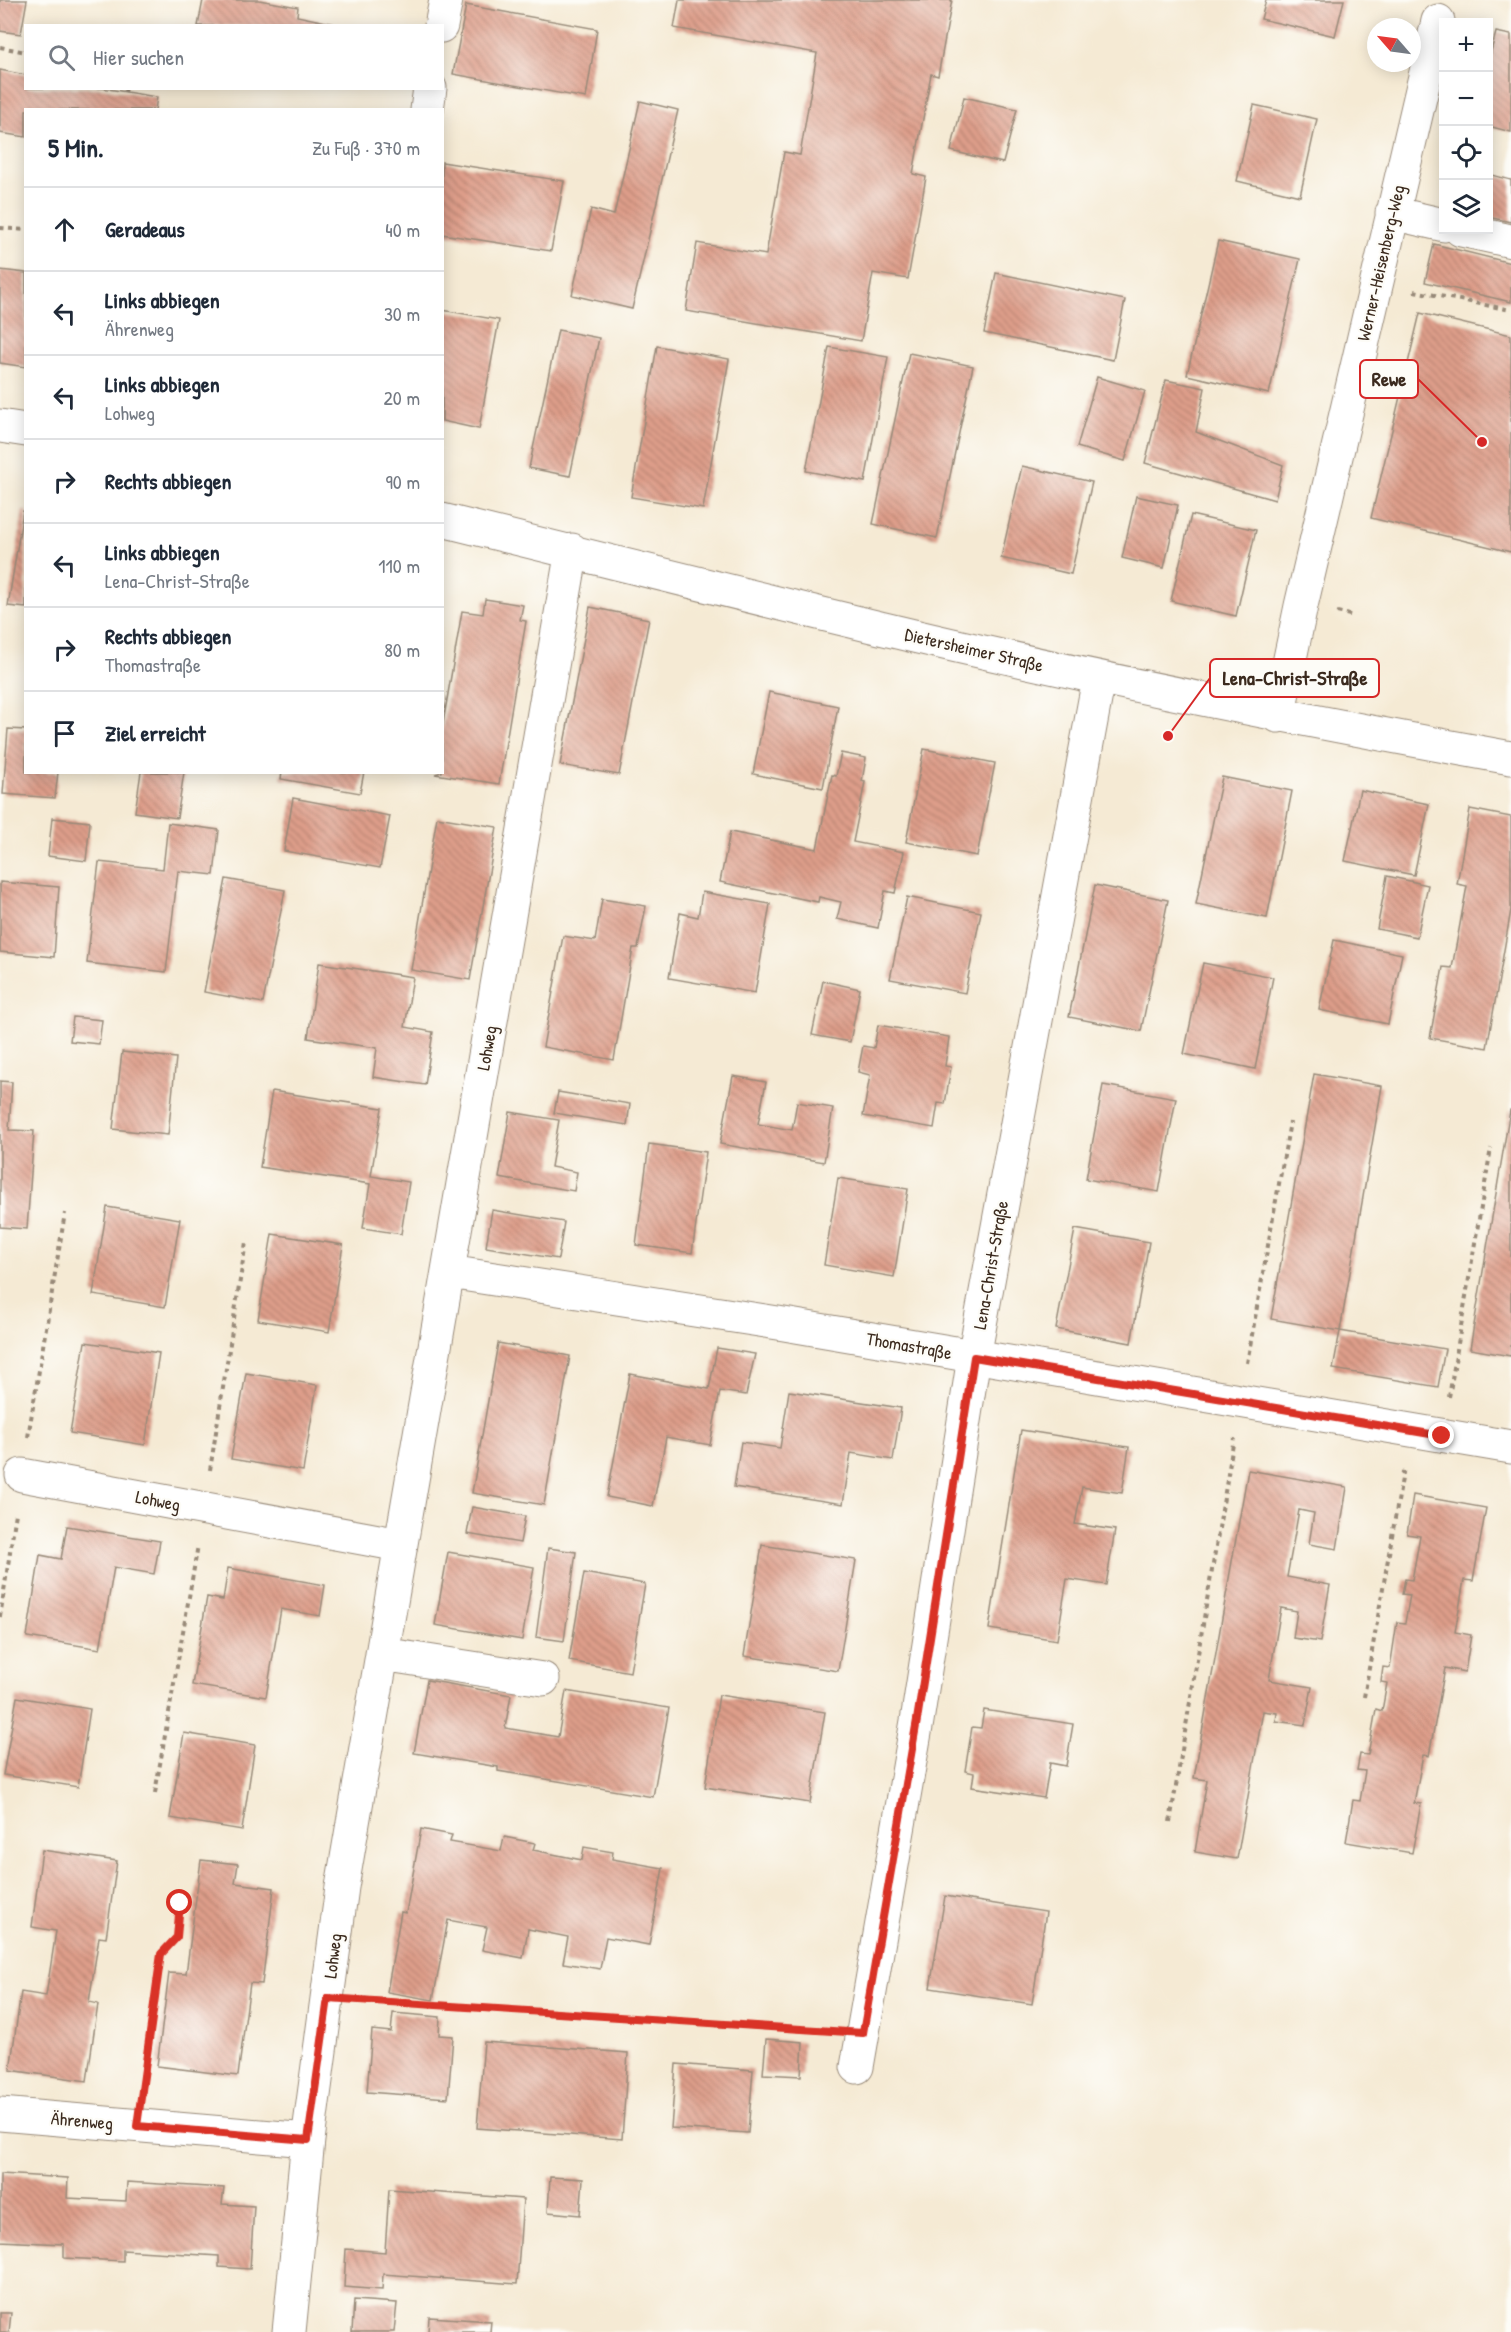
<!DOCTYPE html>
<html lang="de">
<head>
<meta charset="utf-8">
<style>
	body { margin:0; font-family:"Patrick Hand",sans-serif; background:#f2f2f3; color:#1f2937 }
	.controls { position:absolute; right:18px; top:18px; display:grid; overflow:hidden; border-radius:0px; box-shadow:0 3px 15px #0003 }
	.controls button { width:54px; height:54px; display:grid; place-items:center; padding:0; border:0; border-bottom:2px solid #e0e1e3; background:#fff; color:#1f2937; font:30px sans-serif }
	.compass { position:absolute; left:1367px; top:18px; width:54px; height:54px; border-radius:50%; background:#fff; box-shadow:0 3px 15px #0003; rotate:298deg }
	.stop { position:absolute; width:18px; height:18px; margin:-14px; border:4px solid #d93025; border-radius:50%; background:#fff }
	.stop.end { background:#d93025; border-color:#fff; box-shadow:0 2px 6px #0008 }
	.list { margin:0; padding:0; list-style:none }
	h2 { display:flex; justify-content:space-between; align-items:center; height:78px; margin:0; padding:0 24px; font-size:26px }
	h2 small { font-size:20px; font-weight:400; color:#747a83 }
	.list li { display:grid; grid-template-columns:39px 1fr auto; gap:18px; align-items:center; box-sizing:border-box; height:84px; padding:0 24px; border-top:2px solid #e0e1e3 }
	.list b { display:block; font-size:22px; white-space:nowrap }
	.list p { margin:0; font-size:20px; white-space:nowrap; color:#747a83 }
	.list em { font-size:20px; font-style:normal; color:#747a83 }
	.icon { flex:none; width:33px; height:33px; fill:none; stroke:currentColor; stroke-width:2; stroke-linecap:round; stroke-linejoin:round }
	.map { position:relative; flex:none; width:1511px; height:2332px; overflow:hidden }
	.search { position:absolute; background:#fff; box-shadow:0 3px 15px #0003; left:24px; top:24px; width:420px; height:66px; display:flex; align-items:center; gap:15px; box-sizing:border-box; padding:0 21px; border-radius:0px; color:#747a83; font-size:22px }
	.panel { position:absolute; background:#fff; box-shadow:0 3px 15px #0003; left:24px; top:108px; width:420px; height:666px; border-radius:0px }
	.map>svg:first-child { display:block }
	.building { fill:url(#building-back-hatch) }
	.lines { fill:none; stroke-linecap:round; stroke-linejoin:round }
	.minor-casing { stroke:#988a79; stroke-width:35 }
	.path { stroke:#988a79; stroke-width:4; stroke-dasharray:4.5 4.5; stroke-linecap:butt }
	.minor { stroke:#fff; stroke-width:33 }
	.route { stroke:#d93025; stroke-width:8 }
	.labels { text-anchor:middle; stroke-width:4.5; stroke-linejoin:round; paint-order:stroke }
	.street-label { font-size:18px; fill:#3b2a1e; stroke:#fdfcf7 }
	.leader { fill:none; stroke:#d62828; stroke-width:2 }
	.callout-dot { fill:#d62828; stroke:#fdfcf7; stroke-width:2 }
	.callout { fill:#fdfcf7; stroke:#d62828; stroke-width:2 }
	.callout-label { font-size:20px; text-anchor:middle; font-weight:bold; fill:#3b2a1e }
</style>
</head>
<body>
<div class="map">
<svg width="1511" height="2332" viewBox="0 0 1511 2332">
	<defs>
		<pattern id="building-back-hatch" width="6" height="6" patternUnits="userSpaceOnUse" patternTransform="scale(1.5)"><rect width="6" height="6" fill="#de9e8a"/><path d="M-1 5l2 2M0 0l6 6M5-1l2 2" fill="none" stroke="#b58170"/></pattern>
	</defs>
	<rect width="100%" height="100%" fill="#fdfcf7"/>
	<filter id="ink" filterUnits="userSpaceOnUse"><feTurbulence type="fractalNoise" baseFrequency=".0167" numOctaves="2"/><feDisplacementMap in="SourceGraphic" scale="12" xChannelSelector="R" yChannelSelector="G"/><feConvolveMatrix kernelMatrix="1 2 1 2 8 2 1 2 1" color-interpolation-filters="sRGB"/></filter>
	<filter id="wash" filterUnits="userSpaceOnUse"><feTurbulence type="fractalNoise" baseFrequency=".008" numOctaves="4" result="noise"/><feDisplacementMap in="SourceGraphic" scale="24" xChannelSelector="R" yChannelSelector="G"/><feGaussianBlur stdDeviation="1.35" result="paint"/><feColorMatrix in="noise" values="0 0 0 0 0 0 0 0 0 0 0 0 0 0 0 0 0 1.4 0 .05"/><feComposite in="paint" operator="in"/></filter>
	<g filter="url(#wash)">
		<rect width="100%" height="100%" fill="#f5ead4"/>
		<g id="blocks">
			<!-- building -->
			<path class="building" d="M0,0H27L21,34L0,31Z
				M203,0H259L298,7L297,16L345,26H198Z
				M679,0H952L938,76L931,74L913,174L926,177L908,279L873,273L861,341L686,311L697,243L766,255L784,152L800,155L817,53L674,28Z
				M1266,0H1344L1335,36L1261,19Z
				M466,5L597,29L586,98L453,74Z
				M1496,32L1511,35V132L1488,126V63Z
				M0,70L26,75V88H102L157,97L155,110H26V137L0,133Z
				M964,97L1017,109L1003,163L951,151Z
				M640,101L678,110L632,309L572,295L591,209L614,215Z
				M1254,105L1317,119L1300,196L1237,181Z
				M442,162L564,181L551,251L442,234Z
				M1488,174L1511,180V222L1488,217Z
				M1218,241L1300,259L1269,394L1187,375Z
				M1434,244L1511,263V302L1425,282Z
				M0,270L26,273V367L0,363Z
				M996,273L1125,300L1113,360L984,333Z
				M442,310L499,320L479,429L442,421Z
				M1420,313L1511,335V552L1371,518Z
				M558,330L599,338L570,476L529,468Z
				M657,346L729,359L703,509L631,497Z
				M829,347L888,357L865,482L806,471Z
				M909,353L973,366L937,538L873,524Z
				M1097,377L1145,391L1125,461L1077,447Z
				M1166,380L1205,388L1196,432L1283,465L1275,500L1145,463Z
				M1022,466L1092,482L1071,574L1001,558Z
				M1136,496L1178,505L1164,568L1122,558Z
				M23,511H26V608L8,606Z
				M1191,515L1256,530L1236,616L1171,601Z
				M485,599L523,605L520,620L526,621L499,784L435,774L442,772V729L462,611L483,614Z
				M590,607L649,619L619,775L560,765Z
				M769,692L838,706L823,788L753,774Z
				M8,729L26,730V772H58L55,798L3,794Z
				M924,749L995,763L977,856L906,842Z
				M841,753L866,758L862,781L865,782L853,842L904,852L895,893L885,891L878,928L837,919L841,902L819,897L818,902L720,882L730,832L817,849L832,775L836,776Z
				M141,772H184L177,818L135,812Z
				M282,772H364L360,793L281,779Z
				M1222,777L1292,791L1267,918L1196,904Z
				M1360,790L1429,804L1414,875L1345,861Z
				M293,798L390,816L380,868L284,851Z
				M1470,809L1511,817V910L1487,1048L1430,1038L1443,967L1452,968L1467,886L1457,884Z
				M437,817L497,827L470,980L411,970Z
				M52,818L90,822L86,861L48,856Z
				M168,823L219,830L214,875L178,871L166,972L87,963L99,862L163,869Z
				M1387,876L1428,885L1417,937L1377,929Z
				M226,879L285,890L263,1003L204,992Z
				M0,882L59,887L54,957L0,952Z
				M1095,885L1168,900L1141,1031L1069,1017Z
				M702,892L770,904L755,993L669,978L680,913L698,917Z
				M907,897L981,912L965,993L890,979Z
				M602,899L646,906L638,948H633L614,1060L543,1047L563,936L595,941Z
				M1334,940L1402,954L1388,1024L1319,1010Z
				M319,963L413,977L405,1027L433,1032L425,1085L373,1077L377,1048L308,1038Z
				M1203,963L1273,977L1255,1069L1184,1054Z
				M823,981L860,989L850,1042L812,1035Z
				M73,1017L102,1020L99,1044L70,1041Z
				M878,1025L949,1037L945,1066L951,1067L945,1104L938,1103L934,1128L863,1116L870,1075L858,1072L863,1046L874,1048Z
				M122,1052L176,1058L168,1135L113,1129Z
				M1314,1074L1382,1086L1340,1331L1271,1319Z
				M733,1076L766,1082L758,1124L792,1130L797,1102L833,1108L824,1162L720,1144Z
				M0,1081L12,1082L9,1130L34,1131L27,1229L0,1227Z
				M1103,1085L1176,1098L1159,1192L1086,1179Z
				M272,1091L382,1108L371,1176L409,1182L401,1234L363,1228L370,1184L260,1167Z
				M558,1092L630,1104L627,1125L554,1113Z
				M1510,1110H1511V1356L1470,1349Z
				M510,1112L559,1120L551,1167L577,1172L574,1191L499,1178Z
				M649,1144L706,1152L692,1253L636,1245Z
				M838,1178L908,1189L894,1277L824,1265Z
				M107,1207L180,1219L165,1307L93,1295Z
				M492,1210L564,1222L558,1259L486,1247Z
				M1075,1229L1149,1242L1131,1343L1056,1329Z
				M272,1234L343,1245L329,1332L258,1320Z
				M1340,1331L1445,1349L1438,1387L1333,1369Z
				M85,1342L159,1353L145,1445L70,1433Z
				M498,1343L570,1356L544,1505L472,1493Z
				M717,1348L755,1354L746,1395L720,1391L710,1445L666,1437L653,1506L607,1497L630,1374L709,1389Z
				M246,1373L317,1385L303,1471L231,1459Z
				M789,1391L901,1408L893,1460L851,1453L843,1504L734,1487L741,1442L780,1448Z
				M1021,1430L1129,1447L1122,1493L1082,1487L1075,1524L1115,1530L1106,1585L1067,1579L1057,1640L989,1629Z
				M1248,1470L1347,1487L1337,1549L1309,1544L1314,1513L1299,1510L1287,1577L1330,1585L1320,1642L1293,1638L1297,1611L1281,1608L1269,1680L1312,1687L1305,1725L1276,1721L1277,1713L1263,1711L1237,1859L1195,1852L1207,1780L1194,1778Z
				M1413,1495L1486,1508L1473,1581L1464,1580L1455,1632L1471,1635L1465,1672L1445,1668L1429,1756L1423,1755L1414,1803L1421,1804L1412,1853L1346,1842L1353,1800L1360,1801L1365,1771L1357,1770L1360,1754L1368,1755L1376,1709L1382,1711L1387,1683L1381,1682L1383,1667L1390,1668L1397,1622L1405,1623L1410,1595L1402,1594L1405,1579L1412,1580L1420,1536L1407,1534Z
				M472,1507L525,1516L520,1543L467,1534Z
				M67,1526L160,1541L154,1574L114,1567L100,1649L27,1637L40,1555L61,1559Z
				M762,1545L856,1560L838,1671L744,1656Z
				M548,1548L576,1552L564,1641L536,1637Z
				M448,1552L534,1567L522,1640L435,1625Z
				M228,1568L325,1585L320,1616L281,1609L266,1697L192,1685L207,1597L223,1600Z
				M584,1573L645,1584L630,1672L569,1661Z
				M427,1680L511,1695L505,1728L558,1737L566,1691L669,1708L653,1797L498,1771V1767L414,1753Z
				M719,1695L825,1712L810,1803L705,1787Z
				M17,1697L90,1709L78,1787L3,1775Z
				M984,1710L1073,1724L1066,1766L1050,1763L1044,1798L972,1787L974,1773L965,1771L972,1727L981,1728Z
				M184,1733L255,1745L242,1830L170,1818Z
				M421,1829L452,1835L450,1842L501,1851L504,1837L535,1843L533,1850L582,1860L584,1847L613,1852L612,1859L663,1868L649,1945L606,1937L600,1969L563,1963L568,1937L528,1929L523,1958L482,1950L487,1927L448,1920L433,2000L387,1992L401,1912L406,1913Z
				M42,1850L117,1861L106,1938L99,1937L89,2002L98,2004L87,2081L10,2070L21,1992L46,1996L56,1931L32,1927Z
				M201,1860L238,1864L235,1883L274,1888L262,1984L250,1983L238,2076L157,2066L169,1973L186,1974Z
				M945,1896L1046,1912L1032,2004L930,1988Z
				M393,2013L440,2017L439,2035L453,2036L448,2098L367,2092L372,2030L391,2032Z
				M766,2039L803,2042L801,2076L763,2074Z
				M484,2042L628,2053L622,2139L477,2128Z
				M676,2064L753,2070L748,2133L671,2128Z
				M0,2174L68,2178L67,2198L126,2201L127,2182L224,2188L222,2204L254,2206L250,2269L219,2267V2256L123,2250V2261L64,2258V2244L0,2241Z
				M550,2177L583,2179L580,2215L548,2212Z
				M389,2189L523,2199L517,2284L383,2274L382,2290L344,2287L346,2249L385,2252Z
				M354,2300L397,2303L394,2332H352Z
				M0,2313H11L9,2332H0Z
				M429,2317L491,2321L490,2332H428Z"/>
		</g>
	</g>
	<g filter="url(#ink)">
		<use href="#blocks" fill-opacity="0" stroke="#988a79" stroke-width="1.5"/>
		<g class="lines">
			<!-- minor casing -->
			<g class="minor-casing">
				<path id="minor" d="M441,26L446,0
					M427,110L430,88
					M1392,213L1444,225
					M1461,230L1511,241
					M0,426L26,430
					M442,520C589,555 734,593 880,628C1089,678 1300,720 1511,758
					M1278,716L1301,606L1438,21
					M449,1272L778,1323L1511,1447
					M22,1475L400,1545
					M382,1654L543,1679
					M857,2067L917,1721L974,1357L1099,678
					M0,2114L308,2140
					M289,2332L308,2140L342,1887L572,550"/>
			</g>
			<!-- path -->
			<path class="path" d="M0,47L26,52
				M125,92L126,88
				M0,228L26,230
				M1414,291L1511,310
				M1337,612L1354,616
				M1247,1363L1290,1122
				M1449,1397L1491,1148
				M28,1437L65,1213
				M210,1470L246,1242
				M0,1617L16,1513
				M1364,1697L1404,1467
				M155,1793L198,1545
				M1170,1822L1234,1438
				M364,2000L823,2031
				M142,2089L161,1954L177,1937L180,1903"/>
			<!-- minor -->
			<use href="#minor" class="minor"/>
		</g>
	</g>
	<g class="lines" filter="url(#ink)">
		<!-- route -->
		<path class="route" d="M180,1903L177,1937L161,1954L137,2126L308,2140L328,1998L863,2033L917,1720L974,1357L1442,1436"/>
	</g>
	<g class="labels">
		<!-- street labels -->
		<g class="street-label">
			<text transform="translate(1381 263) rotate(-77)" y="6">Werner-Heisenberg-Weg</text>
			<text transform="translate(974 650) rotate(13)" y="6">Dietersheimer Straße</text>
			<text transform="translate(487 1048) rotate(-80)" y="6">Lohweg</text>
			<text transform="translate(991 1265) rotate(-80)" y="6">Lena-Christ-Straße</text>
			<text transform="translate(909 1346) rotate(10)" y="6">Thomastraße</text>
			<text transform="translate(158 1501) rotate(11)" y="6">Lohweg</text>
			<text transform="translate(333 1956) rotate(-83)" y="6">Lohweg</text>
			<text transform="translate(82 2121) rotate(5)" y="6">Ährenweg</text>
		</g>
	</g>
	<!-- callouts -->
	<path class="leader" d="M1482 442L1418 379M1168 736L1210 678"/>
	<g class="callout-dot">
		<circle cx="1482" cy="442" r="6"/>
		<circle cx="1168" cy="736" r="6"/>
	</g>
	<g class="callout">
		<rect x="1360" y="360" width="58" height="38" rx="6"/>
		<rect x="1210" y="659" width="169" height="38" rx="6"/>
	</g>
	<g class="callout-label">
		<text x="1389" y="386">Rewe</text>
		<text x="1295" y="685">Lena-Christ-Straße</text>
	</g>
</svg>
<div class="controls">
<button>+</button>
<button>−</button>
<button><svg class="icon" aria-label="locate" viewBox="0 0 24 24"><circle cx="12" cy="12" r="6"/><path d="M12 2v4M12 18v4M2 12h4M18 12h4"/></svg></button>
<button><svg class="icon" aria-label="layers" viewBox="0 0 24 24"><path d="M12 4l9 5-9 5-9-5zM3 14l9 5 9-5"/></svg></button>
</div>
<svg class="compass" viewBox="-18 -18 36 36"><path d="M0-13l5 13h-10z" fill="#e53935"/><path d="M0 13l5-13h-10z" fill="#747a83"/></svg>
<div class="stop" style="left:180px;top:1903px"></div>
<div class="stop end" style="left:1442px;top:1436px"></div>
<div class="search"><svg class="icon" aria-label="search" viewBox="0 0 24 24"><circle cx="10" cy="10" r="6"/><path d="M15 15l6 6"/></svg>Hier suchen</div>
<section class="panel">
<h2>5 Min.<small>Zu Fuß · 370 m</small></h2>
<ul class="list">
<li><svg class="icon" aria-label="ahead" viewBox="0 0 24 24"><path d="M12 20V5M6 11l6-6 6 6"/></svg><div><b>Geradeaus</b></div><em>40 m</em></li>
<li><svg class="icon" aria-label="left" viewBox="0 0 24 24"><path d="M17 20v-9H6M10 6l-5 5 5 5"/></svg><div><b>Links abbiegen</b><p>Ährenweg</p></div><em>30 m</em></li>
<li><svg class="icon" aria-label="left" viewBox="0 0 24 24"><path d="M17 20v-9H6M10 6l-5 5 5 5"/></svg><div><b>Links abbiegen</b><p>Lohweg</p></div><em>20 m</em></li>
<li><svg class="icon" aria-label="right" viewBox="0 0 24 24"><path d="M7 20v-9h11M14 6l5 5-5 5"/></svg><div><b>Rechts abbiegen</b></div><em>90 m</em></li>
<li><svg class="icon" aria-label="left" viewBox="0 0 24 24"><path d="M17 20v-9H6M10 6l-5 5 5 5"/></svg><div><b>Links abbiegen</b><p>Lena-Christ-Straße</p></div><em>110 m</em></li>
<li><svg class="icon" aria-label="right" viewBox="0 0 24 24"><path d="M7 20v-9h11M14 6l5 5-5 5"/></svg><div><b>Rechts abbiegen</b><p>Thomastraße</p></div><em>80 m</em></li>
<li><svg class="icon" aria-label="arrive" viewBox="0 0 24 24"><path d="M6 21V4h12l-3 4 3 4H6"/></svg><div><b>Ziel erreicht</b></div></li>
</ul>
</section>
</div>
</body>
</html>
